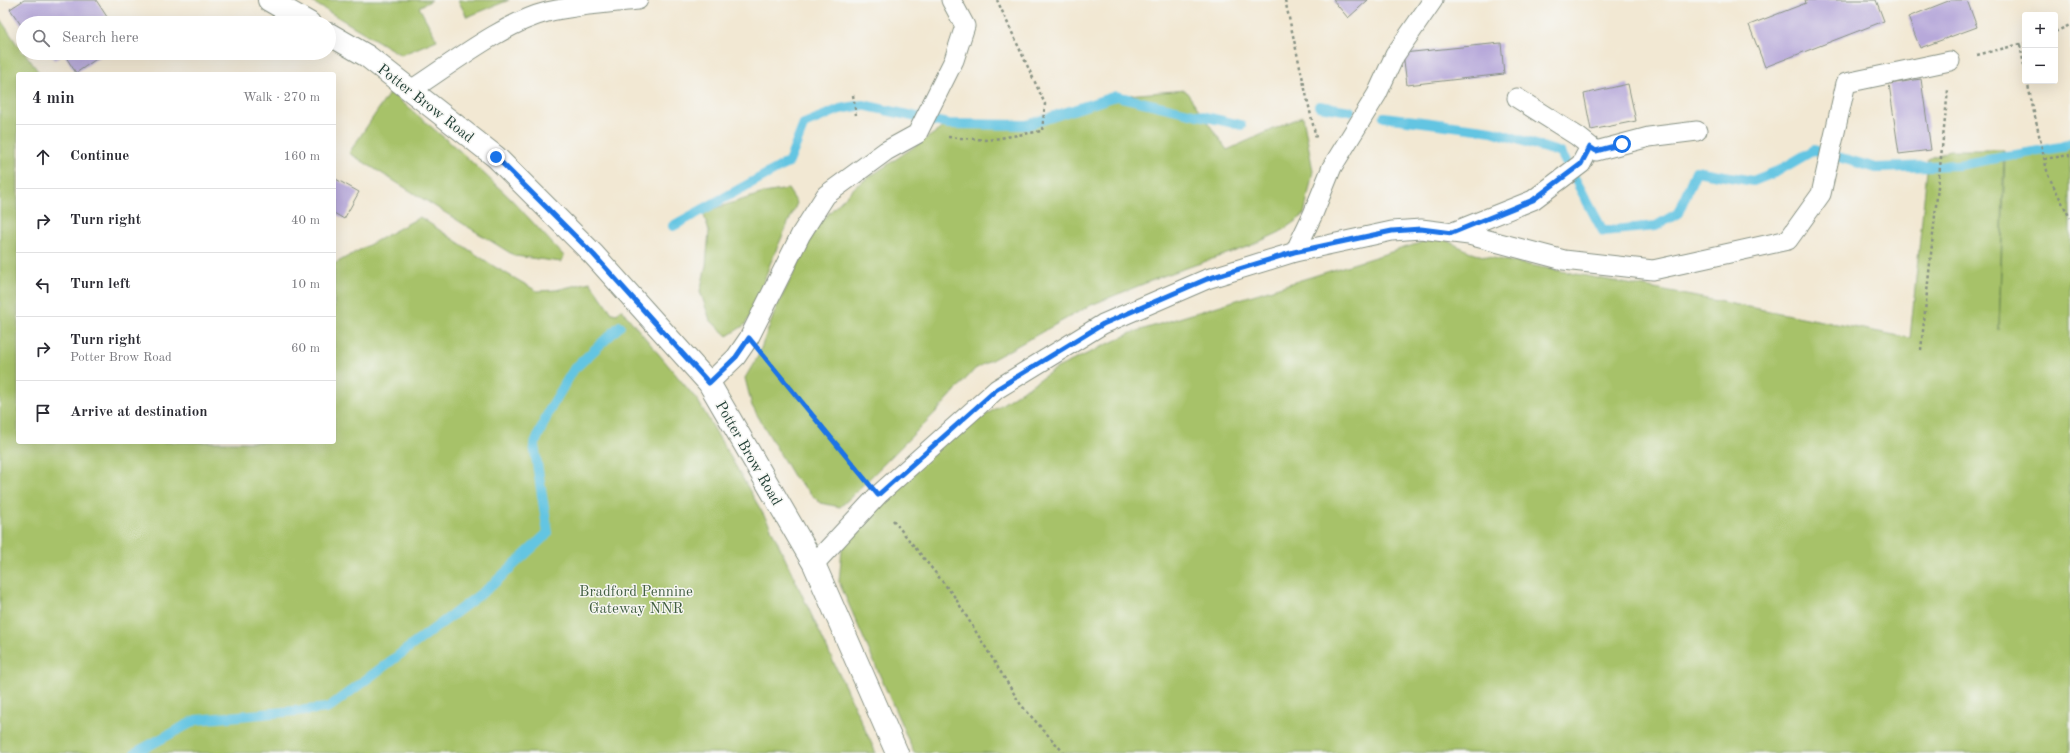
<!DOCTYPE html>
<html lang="en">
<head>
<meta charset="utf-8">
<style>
	body { margin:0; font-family:"Old Standard TT",serif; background:#f2f2f3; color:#2b2b33 }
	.controls { position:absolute; right:12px; top:12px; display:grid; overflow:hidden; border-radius:4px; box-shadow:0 4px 16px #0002 }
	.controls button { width:36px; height:36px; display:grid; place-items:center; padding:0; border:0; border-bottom:1px solid #e1e1e2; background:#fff; color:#2b2b33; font:20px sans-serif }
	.stop { position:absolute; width:12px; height:12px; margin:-9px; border:3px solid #1a73e8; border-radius:50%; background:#fff }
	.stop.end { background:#1a73e8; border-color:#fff; box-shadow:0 1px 4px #0008 }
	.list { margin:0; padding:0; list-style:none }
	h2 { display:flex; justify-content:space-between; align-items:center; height:52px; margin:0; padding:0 16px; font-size:17px }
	h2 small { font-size:13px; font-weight:400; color:#7c7c81 }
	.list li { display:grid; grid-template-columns:26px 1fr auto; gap:12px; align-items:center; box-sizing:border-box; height:64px; padding:0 16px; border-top:1px solid #e1e1e2 }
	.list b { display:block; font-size:15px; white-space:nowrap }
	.list p { margin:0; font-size:13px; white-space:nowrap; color:#7c7c81 }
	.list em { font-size:13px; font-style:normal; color:#7c7c81 }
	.icon { flex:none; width:22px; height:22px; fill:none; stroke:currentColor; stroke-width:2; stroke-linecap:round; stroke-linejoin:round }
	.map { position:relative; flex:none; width:2070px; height:753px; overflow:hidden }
	.search { position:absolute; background:#fff; box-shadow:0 4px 16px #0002; left:16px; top:16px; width:320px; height:44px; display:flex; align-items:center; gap:10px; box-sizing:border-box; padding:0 14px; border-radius:22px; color:#7c7c81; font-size:15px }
	.panel { position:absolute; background:#fff; box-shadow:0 4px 16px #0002; left:16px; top:72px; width:320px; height:372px; border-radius:4px }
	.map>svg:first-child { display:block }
	.green { fill:#a7c269; stroke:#63804e }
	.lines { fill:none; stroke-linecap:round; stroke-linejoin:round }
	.stream { stroke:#64c5e2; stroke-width:10 }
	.building { fill:#b7a9da }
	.service-casing { stroke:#889284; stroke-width:21 }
	.tertiary-casing { stroke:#889284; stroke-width:24 }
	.path { stroke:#889284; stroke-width:2.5; stroke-dasharray:3 3; stroke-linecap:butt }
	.service { stroke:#fff; stroke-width:19 }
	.tertiary { stroke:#fff; stroke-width:22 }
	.route { stroke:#1a73e8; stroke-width:5 }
	.labels { text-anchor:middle; stroke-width:3; stroke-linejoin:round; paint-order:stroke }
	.street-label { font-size:15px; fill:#1f3d34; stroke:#f6f6f2 }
	.park-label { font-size:15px; fill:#415e41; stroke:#f6f6f2 }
</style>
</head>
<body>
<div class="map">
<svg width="2070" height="753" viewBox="0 0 2070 753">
	<rect width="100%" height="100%" fill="#f6f6f2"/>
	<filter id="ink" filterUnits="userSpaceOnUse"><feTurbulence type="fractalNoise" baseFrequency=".025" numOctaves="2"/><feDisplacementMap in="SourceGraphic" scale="8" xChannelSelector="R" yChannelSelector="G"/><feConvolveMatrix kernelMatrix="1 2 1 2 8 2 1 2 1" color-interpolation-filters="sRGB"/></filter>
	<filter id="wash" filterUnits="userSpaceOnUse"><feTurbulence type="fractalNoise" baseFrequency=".012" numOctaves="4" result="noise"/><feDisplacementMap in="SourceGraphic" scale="16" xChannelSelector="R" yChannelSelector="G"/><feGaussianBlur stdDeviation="0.9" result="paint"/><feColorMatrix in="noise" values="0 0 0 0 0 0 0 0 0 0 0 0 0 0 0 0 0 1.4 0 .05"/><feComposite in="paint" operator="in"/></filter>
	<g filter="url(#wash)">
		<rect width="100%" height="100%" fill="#f2e8d3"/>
		<!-- green -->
		<path class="green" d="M309,0H432L419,7L437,40L401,55Z
			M458,0H509L467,17Z
			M0,19L23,53H25L40,74H18V442H334V264L420,217L495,267L537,291L556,290L590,282L612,313L617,314L621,309L698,401L769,524L876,753H0Z
			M1185,90L1227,150L1303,116L1313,171L1304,215L1280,232L1250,246L1163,276L1091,305L975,369L937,411L849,499L840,507L820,503L793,476L752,406L745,378L758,356L777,306L819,223L856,186L948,124L1027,125L1116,96Z
			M390,92L461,152L512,200L564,256L561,262L515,256L349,153Z
			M2070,143V753H914L839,582L842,549L848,534L970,409L978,420L1057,368L1131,333L1439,237L1475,254L1493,258L1910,338L1928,159L1950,150H2004L1999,330L2005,156L2061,147Z
			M788,189L797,203L770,264L755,307L745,325L727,336L710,320L700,291L706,266L709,231L703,212L764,193Z"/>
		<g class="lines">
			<!-- stream -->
			<path class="stream" d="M1319,106L1350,111
				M1384,117L1492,131L1561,153L1603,231L1656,226L1678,213L1696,171L1753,181L1778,171L1814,150L1876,168L1958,165L2061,147L2070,143
				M673,226L789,162L804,124L840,109L863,105L948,124L1027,125L1116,96L1241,125
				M135,753L196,720L328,708L490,587L548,533L534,445L550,409L574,369L620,326"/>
		</g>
		<g id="blocks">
			<!-- building -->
			<path class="building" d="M24,0H96L111,23H23V28L10,9Z
				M1333,0H1368L1348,18Z
				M1805,0H1876L1884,21L1765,67L1749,25L1806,3Z
				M1951,0H1967L1977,27L1920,48L1908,17Z
				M1501,43L1504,74L1407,85L1403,53Z
				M50,53H105L76,73L64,54L55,60Z
				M1921,79L1931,150L1899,154L1889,84Z
				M1628,84L1636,121L1591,130L1584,94Z
				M334,178L359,192L344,219L334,213Z"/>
		</g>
	</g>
	<g filter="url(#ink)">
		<use href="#blocks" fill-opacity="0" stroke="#889284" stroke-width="1"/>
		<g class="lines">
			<!-- service casing -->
			<g class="service-casing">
				<path id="service" d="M411,90C450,65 503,23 547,12C577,5 608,3 638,0
					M1517,98L1577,136L1596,151L1649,137L1697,131
					M1453,232L1533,200L1581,164L1590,147
					M1295,252L1313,214L1332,167L1377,94L1395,55L1433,0
					M709,383L736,357L749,338L801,234L826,195L886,151L917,134L954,60L965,26L951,0
					M814,564L878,495L997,389L1103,324L1207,279L1295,252L1392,231L1421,229L1469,235L1564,260L1653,270L1788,240L1821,194L1846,83L1950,61"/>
			</g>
			<!-- tertiary casing -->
			<g class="tertiary-casing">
				<path id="tertiary" d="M269,0L309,23
					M329,34L367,56L496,157L594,255L709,383L814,564L897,753"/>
			</g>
			<!-- path -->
			<path class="path" d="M1285,0L1316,138
				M2055,32L2070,25
				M2020,45L2025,70
				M1977,55L2025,43
				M2027,81L2048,175L2070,218
				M853,95L856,115
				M948,137L988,140L1042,131L1045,104L997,0
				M2044,159L2070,155
				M1921,350L1948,90
				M768,360L861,474
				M893,520L954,596L1021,705L1064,753"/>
			<!-- service -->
			<use href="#service" class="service"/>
			<!-- tertiary -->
			<use href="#tertiary" class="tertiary"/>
		</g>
	</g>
	<g class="lines" filter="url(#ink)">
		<!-- route -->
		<path class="route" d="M496,157L594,255L709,383L736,357L749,338L878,495L997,389L1103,324L1207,279L1294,252L1392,231L1421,229L1452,233L1533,200L1581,164L1590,147L1596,151L1622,144"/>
	</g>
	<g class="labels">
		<!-- street labels -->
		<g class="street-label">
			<text transform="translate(426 103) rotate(38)" y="5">Potter Brow Road</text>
			<text transform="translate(749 453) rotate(60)" y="5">Potter Brow Road</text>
		</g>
		<!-- park labels -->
		<g class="park-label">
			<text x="636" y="596">Bradford Pennine<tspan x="636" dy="17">Gateway NNR</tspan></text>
		</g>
	</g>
</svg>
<div class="controls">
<button>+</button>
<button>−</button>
</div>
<div class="stop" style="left:1622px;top:144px"></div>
<div class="stop end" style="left:496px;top:157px"></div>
<div class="search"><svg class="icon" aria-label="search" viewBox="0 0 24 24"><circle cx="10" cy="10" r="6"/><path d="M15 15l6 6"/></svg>Search here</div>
<section class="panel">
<h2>4 min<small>Walk · 270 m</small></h2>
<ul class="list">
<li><svg class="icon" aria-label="ahead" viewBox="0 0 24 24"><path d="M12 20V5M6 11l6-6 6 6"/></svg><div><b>Continue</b></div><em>160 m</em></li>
<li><svg class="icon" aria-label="right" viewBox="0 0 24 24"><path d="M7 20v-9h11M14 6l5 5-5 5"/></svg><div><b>Turn right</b></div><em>40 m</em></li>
<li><svg class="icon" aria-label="left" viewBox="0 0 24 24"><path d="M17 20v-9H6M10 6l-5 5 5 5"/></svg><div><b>Turn left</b></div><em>10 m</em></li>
<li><svg class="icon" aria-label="right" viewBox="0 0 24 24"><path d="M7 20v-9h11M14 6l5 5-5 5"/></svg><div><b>Turn right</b><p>Potter Brow Road</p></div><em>60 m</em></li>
<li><svg class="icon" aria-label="arrive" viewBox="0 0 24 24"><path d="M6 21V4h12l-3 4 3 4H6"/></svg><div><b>Arrive at destination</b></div></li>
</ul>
</section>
</div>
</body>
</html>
